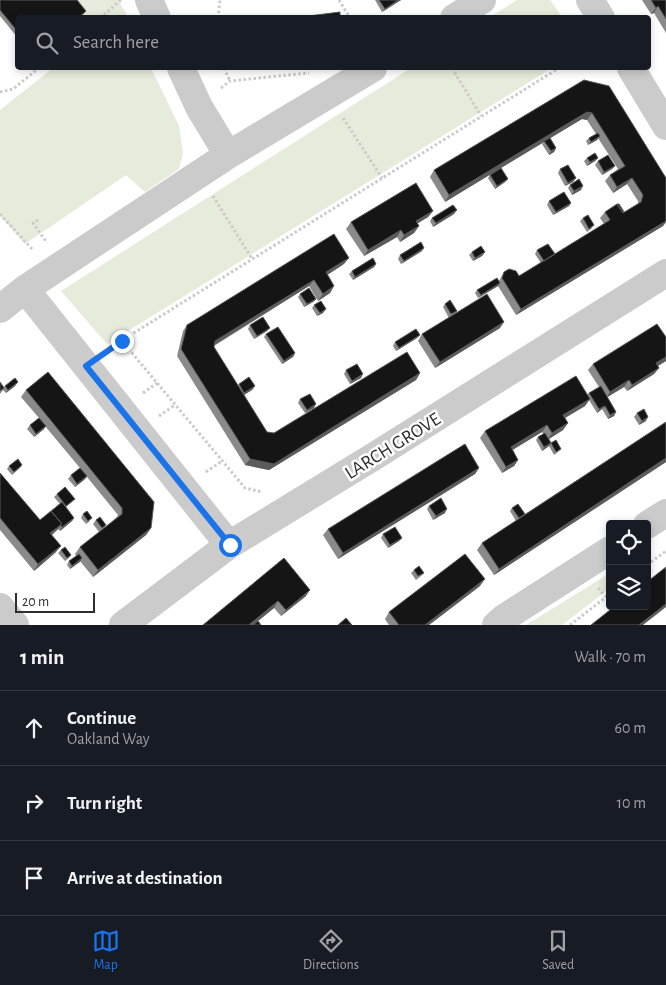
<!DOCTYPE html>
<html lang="en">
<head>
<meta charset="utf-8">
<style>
	body { margin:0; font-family:"Alegreya Sans",sans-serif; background:#20242c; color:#f1f3f6 }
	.controls { position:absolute; right:15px; bottom:15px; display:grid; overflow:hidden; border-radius:5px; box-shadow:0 2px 8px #0003 }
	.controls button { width:45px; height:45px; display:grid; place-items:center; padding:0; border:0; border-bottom:1px solid #363941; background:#171b24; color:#f1f3f6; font:25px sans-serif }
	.scale { position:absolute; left:15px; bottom:12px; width:80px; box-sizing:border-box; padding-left:5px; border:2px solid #2e2e2e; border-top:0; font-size:14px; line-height:18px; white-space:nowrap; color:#2e2e2e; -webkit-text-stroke:4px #fff; paint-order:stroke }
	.stop { position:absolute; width:15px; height:15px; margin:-11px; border:4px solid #1a73e8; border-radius:50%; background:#fff }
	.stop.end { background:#1a73e8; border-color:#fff; box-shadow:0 1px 5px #0008 }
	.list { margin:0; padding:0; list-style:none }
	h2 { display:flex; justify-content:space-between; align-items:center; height:65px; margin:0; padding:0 20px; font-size:21px }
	h2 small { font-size:16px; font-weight:400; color:#9ea1a6 }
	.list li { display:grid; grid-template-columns:32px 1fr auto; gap:15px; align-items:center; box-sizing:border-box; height:75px; padding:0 20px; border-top:1px solid #363941 }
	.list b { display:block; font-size:19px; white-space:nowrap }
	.list p { margin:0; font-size:16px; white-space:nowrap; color:#9ea1a6 }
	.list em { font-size:16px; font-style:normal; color:#9ea1a6 }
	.icon { flex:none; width:28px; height:28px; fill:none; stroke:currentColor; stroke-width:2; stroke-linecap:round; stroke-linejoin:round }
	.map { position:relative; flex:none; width:666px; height:625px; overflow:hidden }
	.search { position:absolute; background:#171b24; box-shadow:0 2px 8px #0003; left:15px; right:15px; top:15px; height:55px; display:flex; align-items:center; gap:12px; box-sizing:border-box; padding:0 18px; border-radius:5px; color:#9ea1a6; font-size:19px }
	.sheet { height:290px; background:#171b24 }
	nav { display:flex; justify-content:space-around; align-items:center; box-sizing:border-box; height:70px; border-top:1px solid #363941; background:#171b24; font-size:14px; color:#9ea1a6 }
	nav a { display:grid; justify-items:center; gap:2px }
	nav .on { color:#1a73e8 }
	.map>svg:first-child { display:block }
	.green { fill:#e6ecdb }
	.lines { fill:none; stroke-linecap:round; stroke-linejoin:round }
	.path { stroke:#cbcbcb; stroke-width:3; stroke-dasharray:2.5 2.5; stroke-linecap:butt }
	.minor { stroke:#cbcbcb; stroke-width:28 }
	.wall { fill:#8a8a8a }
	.shaded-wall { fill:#5b5b5b }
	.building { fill:#151515; stroke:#5b5b5b }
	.route { stroke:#1a73e8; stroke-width:6 }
	.labels { text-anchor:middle; stroke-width:5; stroke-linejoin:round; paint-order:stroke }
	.street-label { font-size:19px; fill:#2e2e2e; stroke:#fff }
</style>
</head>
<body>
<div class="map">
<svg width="666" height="625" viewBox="0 0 666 625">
	<rect width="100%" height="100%" fill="#fff"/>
	<!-- green -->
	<path class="green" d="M69,0H118L128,17H83Z
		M517,0H550L562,17H490Z
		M53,68H151L179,126L183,153L179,169L145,192L126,175L25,244L0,216V110Z
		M411,68H552L107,344L61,291Z
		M610,573V588L562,625H526Z"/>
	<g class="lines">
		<!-- path -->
		<path class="path" d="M339,0L350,18
			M100,18L121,0
			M218,18L220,0
			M224,68L230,81
			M452,68L481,116
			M221,88L230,81L309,73
			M0,92L13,89L39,68
			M343,118L382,178
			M213,196L252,259
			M0,214L33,250
			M38,220L33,223L47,243
			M122,341L245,488L262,492
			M108,349L559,68
			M143,393L157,383
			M159,416L175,405
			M206,472L222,461
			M647,565L666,551
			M598,588L606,597
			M570,625L610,594"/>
		<!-- minor -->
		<path class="minor" d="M149,0L157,18
			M590,0L601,18
			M454,18L482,0
			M181,68L199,107L228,155
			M631,68L666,126
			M25,289L229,545
			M0,309L25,289L228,155L373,68
			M647,525L666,513
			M0,607L15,625
			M123,625L229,545L373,457L666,273
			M496,625L504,618L610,550"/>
	</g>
	<!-- wall -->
	<path class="wall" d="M0,0L86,11L80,18H18V38L0,16Z
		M375,0H401L382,12Z
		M642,0H666V33L654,13L651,14Z
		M584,80L666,178V222L663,226L516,315L498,286L478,298L475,293L477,290L499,281L504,272L519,276L541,263L535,254L537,250L555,255L604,224L600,218L605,212H624L638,204V201L627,184L613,193L605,181L610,175L618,169L598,138L597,140L588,145L586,141L589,138L596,134L587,120L582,119L550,138L556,148L554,152L549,155L542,144L544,142L445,202L430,177L434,170Z
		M587,158H598L595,161L587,166L584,161Z
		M598,161L612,169L602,175L595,165Z
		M560,169L573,182L565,186L558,173Z
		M490,175L505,182L495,189L488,178Z
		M570,185L581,190L572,195L568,188Z
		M549,201L571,203L569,206L553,215L547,205Z
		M433,211L428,217L417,224L419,226L414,233L400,242L397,237L364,256L346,229L351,222Z
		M454,214L433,227L430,221L432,218Z
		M583,218L592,228L587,232L580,221Z
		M422,251L401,264L398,259L400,255Z
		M472,252H485L482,256L473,261L469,255Z
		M344,264L327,275L334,286L330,293L318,301L309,286L214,346V347L238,385L239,384L255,386L252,390L244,395L267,432L274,433L420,373L416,380L269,470L245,465L177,356L183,331L187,325Z
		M376,264L374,267L353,280L349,274L352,271Z
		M300,294L316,299L313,302L304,307L298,297Z
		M445,304L457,311L455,314L500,328L435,368L418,341L422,334L449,318L443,307Z
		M314,305L323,313L317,316L312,308Z
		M250,325L267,331L254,339L248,329Z
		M266,334L295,353L293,357L282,364L264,337Z
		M666,337V361L658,366L659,368L654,374L627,391L624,387L607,397L616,412L614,416L608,419L602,409L597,413L589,400L585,406L565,418L568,423L563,430L549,439L551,443L561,449L558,452L554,455L549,446L542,451L536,440L538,437L543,434L542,432L512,450L518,460L514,466L502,473L480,438L485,431L587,395L589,393L599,387L588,370L593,364Z
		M417,338L396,351L393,346L395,342Z
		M346,370L361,378L350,384L344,374Z
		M0,382L4,387L5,386H15L6,393L3,390L0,394Z
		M26,390L151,528L146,535L93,577L80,561L70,569L67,565L69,561L76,556L75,554L80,547L99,532L93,524L96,520L105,527L117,517L118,515L87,477L84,480L75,487L68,479L71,475L80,468L45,426L44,429L34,437L27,429L30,425L39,418L21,397Z
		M300,399L314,408L305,413L298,403Z
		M637,413L646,421L639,425L634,417Z
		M666,422V462L494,575L477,550L482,543L516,521L510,511L512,508L525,514Z
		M22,465L20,468L12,475L7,469L9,466Z
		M479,468L475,474L338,559L323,535L328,529Z
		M0,473L40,520L60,504L54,497L57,494L72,502L66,507L74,518L72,521L60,531L58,529L52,535L56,552L34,571L0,530Z
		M429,506L445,513L433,520L427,509Z
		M83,514L90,521L86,524L81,518Z
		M383,534L402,538L399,541L388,548L381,538Z
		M61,550L71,555L69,558L65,561L58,553Z
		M284,558L306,596L281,616L274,608L253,625Z
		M414,570L424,573L421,576L416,580L411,573Z
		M480,586L429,625H389L385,619L389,612Z"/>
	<!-- shaded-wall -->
	<path class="shaded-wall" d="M398,0H401L382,12L385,9Z
		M658,6L654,13L651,14L656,8Z
		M587,112L592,113L587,120L582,119L445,202L449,195Z
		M600,136L597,140L588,145L591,142Z
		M556,148L554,152L549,155L551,151Z
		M598,158L595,161L587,166L590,162Z
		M615,166L612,169L602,175L604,172Z
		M576,178L573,182L565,186L568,183Z
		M632,178L627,184L613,193L617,187Z
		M508,179L505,182L495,189L497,186Z
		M583,186L581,190L572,195L574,191Z
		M571,203L569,206L553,215L556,212Z
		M457,210L454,214L433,227L436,223Z
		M433,211L428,217L411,227L416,221Z
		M666,221V222L663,226L516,315L521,309Z
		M419,226L414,233L400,242L404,235Z
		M401,230L397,237L364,256L368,250Z
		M424,248L422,251L401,264L404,261Z
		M485,252L482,256L473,261L475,258Z
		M349,258L344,264L321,279L326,272Z
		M376,264L374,267L353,280L355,277Z
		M314,280L309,286L211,347L215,341Z
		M500,283L498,286L478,298L481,295Z
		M334,286L330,293L318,301L323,294Z
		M316,299L313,302L304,307L307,304Z
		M326,309L323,313L317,316L320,313Z
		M504,322L500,328L435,368L440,362Z
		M270,328L267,331L254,339L257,336Z
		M420,335L417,338L396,351L399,348Z
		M295,353L293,357L282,364L284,361Z
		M666,357V361L651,370L656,363Z
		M659,368L654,374L627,391L632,385Z
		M420,373L416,380L269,470L245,465L250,459Z
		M363,374L361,378L350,384L352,381Z
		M629,380L624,387L606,398L610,392Z
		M18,382L15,386L6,393L8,390Z
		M255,386L252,390L242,396L244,393Z
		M590,399L585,406L558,422L563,415Z
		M316,404L314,408L305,413L307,410Z
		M605,406L602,409L597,413L599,409Z
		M616,412L614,416L608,419L610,415Z
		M648,417L646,421L639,425L642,421Z
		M568,423L563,430L547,440L552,433Z
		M547,425L542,432L506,454L511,447Z
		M46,426L44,429L34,437L36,434Z
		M551,443L549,446L542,451L544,447Z
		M666,458V462L494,575L499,569Z
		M518,460L514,466L502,473L506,467Z
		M479,468L475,474L338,559L343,553Z
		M87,476L84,480L75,487L77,484Z
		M447,509L445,513L433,520L436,516Z
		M74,518L72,521L60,531L62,527Z
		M62,524L57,530L46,540L50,533Z
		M151,528L146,535L93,577L98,570Z
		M402,538L399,541L388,548L390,545Z
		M61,546L56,552L34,571L38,564Z
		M82,558L80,562L70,569L72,566Z
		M485,579L480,586L429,625H425Z
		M310,590L306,596L281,616L286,610Z
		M278,601L274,608L253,625H249Z
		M666,604V607L643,625H639Z"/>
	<!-- building -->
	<path class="building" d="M0,0H77L86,11L78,18H18V32L0,10Z
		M379,0H398L385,9Z
		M651,0H666V19L658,6L656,8Z
		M340,12V18H293Z
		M584,80L609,86L666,178V221L521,309L502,278L504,272L509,269L516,271L519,276L610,220L605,212L617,204L623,213L641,202L643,195L632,178L617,187L610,175L625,166L592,113L587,112L449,195L434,170Z
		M598,133L600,136L591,142L589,138Z
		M550,138L556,148L551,151L544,141Z
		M595,153L598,158L590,162L587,158Z
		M608,155L615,166L604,172L598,161Z
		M568,165L576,178L568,183L560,169Z
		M501,168L508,179L497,186L490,175Z
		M579,179L583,186L574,191L570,185Z
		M416,183L433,211L416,221L419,226L404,235L401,230L368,250L351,222Z
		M564,192L571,203L556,212L549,201Z
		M617,204H619L624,212L623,213Z
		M453,205L457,210L436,223L432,218Z
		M588,215L594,225L589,229L583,218Z
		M334,234L349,258L326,272L334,286L323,294L314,280L215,341L214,347L267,432L274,433L407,352L420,373L274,464L250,459L181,349L187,325Z
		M421,242L424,248L404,261L400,255Z
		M548,244L555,254L544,261L537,250Z
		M481,246L485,252L475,258L472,252Z
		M373,258L376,264L355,277L352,271Z
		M497,278L500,283L481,295L477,290Z
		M309,288L316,299L307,304L300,294Z
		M487,294L504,322L440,362L422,334Z
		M450,300L457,311L451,314L445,304Z
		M321,301L326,309L320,313L314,305Z
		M263,317L270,328L257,336L250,325Z
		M657,324L666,337V357L656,363L659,368L632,385L629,380L610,392L593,364Z
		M278,327L295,353L284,361L266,334Z
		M416,329L420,335L399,348L395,342Z
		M357,364L363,374L352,381L346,370Z
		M48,372L154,502L151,528L98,570L80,547L122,514V508L26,390Z
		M576,376L590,399L563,415L568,423L552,433L547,425L511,447L518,460L506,467L485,431Z
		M249,377L255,386L244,393L239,384Z
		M15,378L18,382L8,390L5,386Z
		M0,382L4,388L0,391Z
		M601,386L616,412L610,415L605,406L599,409L589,393Z
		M310,394L316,404L307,410L300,399Z
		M644,409L648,417L642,421L637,413Z
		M39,418L46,426L36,434L30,425Z
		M666,422V458L499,569L482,543Z
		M545,433L551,443L544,447L538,437Z
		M556,440L561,449L556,452L551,443Z
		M465,444L479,468L343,553L328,529Z
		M18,459L22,465L14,472L9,466Z
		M80,468L87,476L77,484L71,475Z
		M0,473L40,520L51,511L62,524L50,533L61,546L38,564L0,518Z
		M65,487L75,499L66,506L57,494Z
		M441,498L447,509L436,516L429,506Z
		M62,502L74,518L62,527L60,525L62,524L51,511L50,512Z
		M518,504L525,514L519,518L512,508Z
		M87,511L92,518L88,521L83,514Z
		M100,517L106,525L102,528L96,520Z
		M395,527L402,538L390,545L383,534Z
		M65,547L71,555L67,558L61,550Z
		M79,554L82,558L72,566L69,561Z
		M465,554L485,579L425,625H399L389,612Z
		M284,558L310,590L286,610L278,601L249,625H203Z
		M419,566L424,573L418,576L414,570Z
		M666,567V604L639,625H591L615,606H647V582Z
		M346,618L352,625H338Z
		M258,621L261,625H253Z"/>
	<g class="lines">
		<!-- route -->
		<path class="route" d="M122,341L86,366L230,545"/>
	</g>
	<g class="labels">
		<!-- street labels -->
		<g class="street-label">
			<text transform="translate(392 445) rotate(-32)" y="7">LARCH GROVE</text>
		</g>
	</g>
</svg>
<div class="controls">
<button><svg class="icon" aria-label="locate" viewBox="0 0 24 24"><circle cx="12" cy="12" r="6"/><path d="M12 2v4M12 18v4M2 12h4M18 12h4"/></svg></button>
<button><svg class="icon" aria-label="layers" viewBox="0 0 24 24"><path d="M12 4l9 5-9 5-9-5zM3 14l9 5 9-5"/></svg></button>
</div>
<div class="scale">20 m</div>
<div class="stop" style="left:230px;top:545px"></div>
<div class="stop end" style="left:122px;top:341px"></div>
<div class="search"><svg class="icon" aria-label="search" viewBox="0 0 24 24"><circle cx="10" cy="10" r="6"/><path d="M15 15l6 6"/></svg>Search here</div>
</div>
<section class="sheet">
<h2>1 min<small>Walk · 70 m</small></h2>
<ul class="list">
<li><svg class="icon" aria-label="ahead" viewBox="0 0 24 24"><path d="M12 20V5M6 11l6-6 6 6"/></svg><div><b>Continue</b><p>Oakland Way</p></div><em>60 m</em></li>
<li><svg class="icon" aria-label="right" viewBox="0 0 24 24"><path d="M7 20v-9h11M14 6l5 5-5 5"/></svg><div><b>Turn right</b></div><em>10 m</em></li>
<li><svg class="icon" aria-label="arrive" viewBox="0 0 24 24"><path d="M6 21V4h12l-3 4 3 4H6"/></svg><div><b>Arrive at destination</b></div></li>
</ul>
</section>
<nav>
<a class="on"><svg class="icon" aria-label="map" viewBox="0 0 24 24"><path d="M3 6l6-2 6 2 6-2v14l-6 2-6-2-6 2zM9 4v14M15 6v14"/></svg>Map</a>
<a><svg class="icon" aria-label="directions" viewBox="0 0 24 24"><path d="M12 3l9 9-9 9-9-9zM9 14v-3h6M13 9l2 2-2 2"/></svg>Directions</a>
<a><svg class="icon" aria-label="saved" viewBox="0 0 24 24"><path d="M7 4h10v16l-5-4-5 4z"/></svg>Saved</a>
</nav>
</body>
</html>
